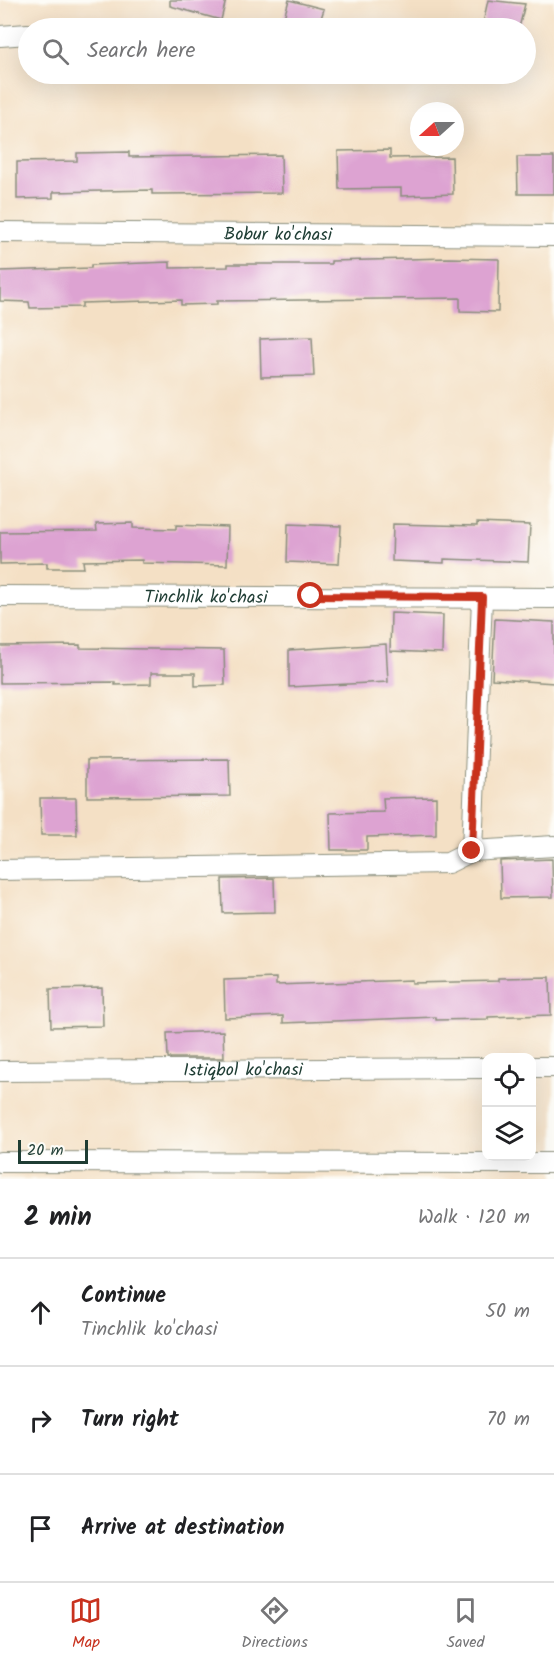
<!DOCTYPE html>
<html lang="en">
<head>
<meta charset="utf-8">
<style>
	body { margin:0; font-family:Kalam,sans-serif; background:#f6f6f6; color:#202124 }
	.controls { position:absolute; right:18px; bottom:18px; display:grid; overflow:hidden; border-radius:12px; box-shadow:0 6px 24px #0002 }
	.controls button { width:54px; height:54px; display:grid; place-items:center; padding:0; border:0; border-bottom:2px solid #e0e0e0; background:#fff; color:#202124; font:30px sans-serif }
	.compass { position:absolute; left:410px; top:102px; width:54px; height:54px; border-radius:50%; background:#fff; box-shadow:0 6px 24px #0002; rotate:249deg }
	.scale { position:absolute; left:18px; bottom:15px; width:70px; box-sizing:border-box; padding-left:6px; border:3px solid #1f3d34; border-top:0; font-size:16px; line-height:21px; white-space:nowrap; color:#1f3d34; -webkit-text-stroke:4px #fdfcf7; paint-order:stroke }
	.stop { position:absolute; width:18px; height:18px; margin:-14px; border:4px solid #c8321e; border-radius:50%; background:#fff }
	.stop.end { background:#c8321e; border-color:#fff; box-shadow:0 2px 6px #0008 }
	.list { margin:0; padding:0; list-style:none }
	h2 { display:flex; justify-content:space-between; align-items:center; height:78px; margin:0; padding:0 24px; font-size:26px }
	h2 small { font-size:20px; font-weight:400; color:#757577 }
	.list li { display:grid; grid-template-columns:39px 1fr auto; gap:18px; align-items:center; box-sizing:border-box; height:108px; padding:0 24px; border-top:2px solid #e0e0e0 }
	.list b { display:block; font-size:22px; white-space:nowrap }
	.list p { margin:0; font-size:20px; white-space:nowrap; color:#757577 }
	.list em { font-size:20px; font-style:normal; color:#757577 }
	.icon { flex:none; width:33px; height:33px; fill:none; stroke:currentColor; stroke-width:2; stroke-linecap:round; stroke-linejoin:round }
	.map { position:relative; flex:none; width:554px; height:1179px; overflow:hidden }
	.search { position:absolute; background:#fff; box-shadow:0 6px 24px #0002; left:18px; right:18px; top:18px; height:66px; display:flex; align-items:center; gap:15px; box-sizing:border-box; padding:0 21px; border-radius:33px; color:#757577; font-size:22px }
	.sheet { height:402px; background:#fff }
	nav { display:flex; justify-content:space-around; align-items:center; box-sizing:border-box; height:84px; border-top:2px solid #e0e0e0; background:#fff; font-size:16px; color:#757577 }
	nav a { display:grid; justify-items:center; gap:3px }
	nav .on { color:#c8321e }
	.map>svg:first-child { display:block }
	.building { fill:#dda3d2 }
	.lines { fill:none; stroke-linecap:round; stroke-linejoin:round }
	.minor-casing { stroke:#8a8e7c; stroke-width:22 }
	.minor { stroke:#fff; stroke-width:20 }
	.route { stroke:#c8321e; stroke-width:8 }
	.labels { text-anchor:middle; stroke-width:4.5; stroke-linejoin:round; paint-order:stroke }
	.street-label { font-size:18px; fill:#1f3d34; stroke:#fdfcf7 }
</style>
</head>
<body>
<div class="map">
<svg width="554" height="1179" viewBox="0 0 554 1179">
	<rect width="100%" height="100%" fill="#fdfcf7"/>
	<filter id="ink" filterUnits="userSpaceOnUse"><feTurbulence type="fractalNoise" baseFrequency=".0167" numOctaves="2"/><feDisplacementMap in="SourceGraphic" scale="12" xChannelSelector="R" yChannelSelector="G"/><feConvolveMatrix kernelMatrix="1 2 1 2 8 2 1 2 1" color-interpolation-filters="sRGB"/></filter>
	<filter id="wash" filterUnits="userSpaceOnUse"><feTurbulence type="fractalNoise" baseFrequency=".008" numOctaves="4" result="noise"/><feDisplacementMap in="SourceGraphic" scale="24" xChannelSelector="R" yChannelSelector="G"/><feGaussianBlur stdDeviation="1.35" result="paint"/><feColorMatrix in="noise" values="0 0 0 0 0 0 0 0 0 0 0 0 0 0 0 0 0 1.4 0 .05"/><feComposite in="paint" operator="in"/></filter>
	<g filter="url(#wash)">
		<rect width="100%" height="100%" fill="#f4e0c5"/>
		<g id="blocks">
			<!-- building -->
			<path class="building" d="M170,0H226L221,20L170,6Z
				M289,0L324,9L318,28H281Z
				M488,0L525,4L519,28H482Z
				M390,150V158L452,157L453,194L401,196V188L339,189L338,151Z
				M129,152V157L281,155L282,193L152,194V190L53,192V198L17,199V162L77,161V153Z
				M517,157H554V194H518Z
				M446,258L499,259L498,312L460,311V298L217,301V304L181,305V300L82,303V307L30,308L29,302L0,301V271L91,268V265L170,262V268L228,267V264H331V261Z
				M312,337L314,376L261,377L260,339Z
				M133,523V528L176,529V525L228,527L227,565L142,563V560L83,561L84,568H47V563L0,564V532L97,531L96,524Z
				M477,523L530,525L528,562L444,559V563L392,561L393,524L477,526Z
				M288,524L341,526L339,564L287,562Z
				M391,613L443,615L442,653L390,651Z
				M495,619L554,622V683L492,679Z
				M386,644L388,682L289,687V650Z
				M80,645V648L224,650L225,685L195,686V673H151V684L115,685V682L0,683V646Z
				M229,759L230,796L87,797V760Z
				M436,797V835L367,837V850H331L330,813L384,812L383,798Z
				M40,798H76L77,835H41Z
				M552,859L553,897L501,898L500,861Z
				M274,878L275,912L223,913L222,879Z
				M550,977L551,1015L488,1017V1019L436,1020V1017L283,1023V1016L225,1018L224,980L276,978V985L412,980V983L498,981V978Z
				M102,988L103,1026L51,1027L50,989Z
				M223,1031L224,1058H168L167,1033Z"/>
		</g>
	</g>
	<g filter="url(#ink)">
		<use href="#blocks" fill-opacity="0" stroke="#8a8e7c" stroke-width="1.5"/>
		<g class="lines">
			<!-- minor casing -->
			<g class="minor-casing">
				<g id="minor">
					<path d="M0,36L28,34"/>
					<path id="s1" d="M0,232L554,236"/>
					<path id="s2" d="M0,596L554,598"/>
					<path d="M472,851L482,598"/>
					<path d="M0,870L448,863L472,851L554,846"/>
					<path d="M532,1067H554"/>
					<path id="s3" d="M0,1071L486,1068"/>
					<path d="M0,1162L554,1163"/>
				</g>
			</g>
			<!-- minor -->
			<use href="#minor" class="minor"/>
		</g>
	</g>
	<g class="lines" filter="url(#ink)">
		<!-- route -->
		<path class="route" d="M311,596L482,597L472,851"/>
	</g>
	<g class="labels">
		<!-- street labels -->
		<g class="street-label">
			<text dy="6" stroke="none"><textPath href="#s1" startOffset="278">Bobur ko'chasi</textPath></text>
			<text dy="6" stroke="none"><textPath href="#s2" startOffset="206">Tinchlik ko'chasi</textPath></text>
			<text dy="6" stroke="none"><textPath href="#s3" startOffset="243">Istiqbol ko'chasi</textPath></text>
		</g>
	</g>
</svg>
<div class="controls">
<button><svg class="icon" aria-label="locate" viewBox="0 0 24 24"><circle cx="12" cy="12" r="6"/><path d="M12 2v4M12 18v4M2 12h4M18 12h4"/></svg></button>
<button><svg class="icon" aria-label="layers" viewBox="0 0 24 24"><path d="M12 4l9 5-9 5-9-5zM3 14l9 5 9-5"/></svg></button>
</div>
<svg class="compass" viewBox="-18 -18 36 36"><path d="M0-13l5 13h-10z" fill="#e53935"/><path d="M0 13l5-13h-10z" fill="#757577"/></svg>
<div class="scale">20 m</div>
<div class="stop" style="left:311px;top:596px"></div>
<div class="stop end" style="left:472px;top:851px"></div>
<div class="search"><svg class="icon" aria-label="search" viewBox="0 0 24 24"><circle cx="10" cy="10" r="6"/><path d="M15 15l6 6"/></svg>Search here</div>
</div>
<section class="sheet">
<h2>2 min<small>Walk · 120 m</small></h2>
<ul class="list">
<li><svg class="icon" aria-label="ahead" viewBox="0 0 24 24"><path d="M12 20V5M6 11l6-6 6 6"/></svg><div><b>Continue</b><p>Tinchlik ko'chasi</p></div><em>50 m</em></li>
<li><svg class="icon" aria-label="right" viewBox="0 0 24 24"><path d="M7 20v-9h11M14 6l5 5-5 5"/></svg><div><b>Turn right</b></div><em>70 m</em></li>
<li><svg class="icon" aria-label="arrive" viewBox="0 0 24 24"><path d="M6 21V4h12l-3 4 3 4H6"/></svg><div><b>Arrive at destination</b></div></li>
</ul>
</section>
<nav>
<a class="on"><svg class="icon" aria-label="map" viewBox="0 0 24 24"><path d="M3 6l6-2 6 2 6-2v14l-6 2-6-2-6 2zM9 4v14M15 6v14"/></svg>Map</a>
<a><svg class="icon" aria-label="directions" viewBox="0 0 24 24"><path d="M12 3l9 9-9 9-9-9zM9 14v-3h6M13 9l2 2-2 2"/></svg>Directions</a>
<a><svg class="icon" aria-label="saved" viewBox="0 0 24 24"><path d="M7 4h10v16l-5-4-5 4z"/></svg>Saved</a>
</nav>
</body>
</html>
